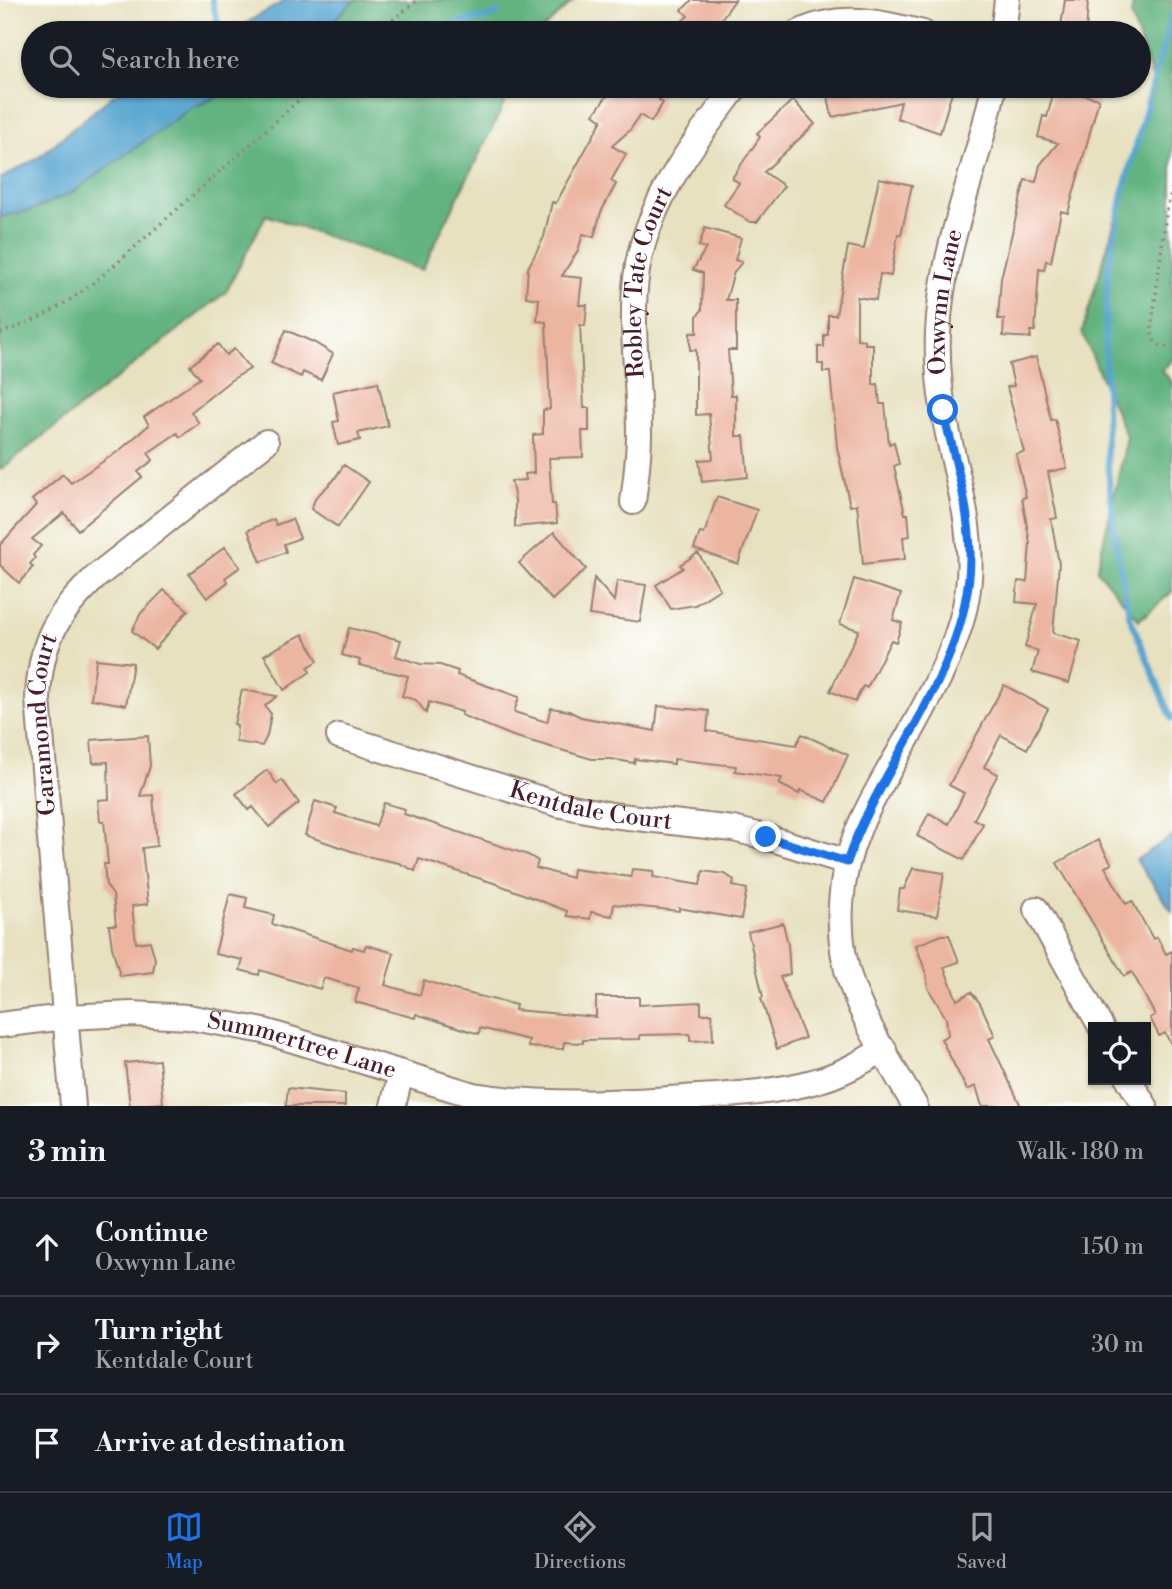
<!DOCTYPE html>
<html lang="en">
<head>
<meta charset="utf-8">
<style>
  :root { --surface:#171b24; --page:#242831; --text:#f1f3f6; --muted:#9ea1a6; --line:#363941; --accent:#1a73e8 }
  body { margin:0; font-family:"Libre Bodoni",serif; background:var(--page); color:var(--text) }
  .controls { position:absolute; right:21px; bottom:21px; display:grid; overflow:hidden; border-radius:0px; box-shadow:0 2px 5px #0004 }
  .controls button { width:63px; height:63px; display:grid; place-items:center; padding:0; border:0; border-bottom:2px solid var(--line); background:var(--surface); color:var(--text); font:35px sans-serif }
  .stop { position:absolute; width:21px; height:21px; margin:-16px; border:5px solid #1a73e8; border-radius:50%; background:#fff }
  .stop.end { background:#1a73e8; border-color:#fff; box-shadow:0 2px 7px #0008 }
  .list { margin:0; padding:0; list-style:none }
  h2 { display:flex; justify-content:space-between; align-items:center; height:91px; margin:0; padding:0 28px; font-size:30px }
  h2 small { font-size:23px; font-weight:400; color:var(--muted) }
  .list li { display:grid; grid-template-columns:46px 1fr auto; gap:21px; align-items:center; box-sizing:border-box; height:98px; padding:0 28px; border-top:2px solid var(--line) }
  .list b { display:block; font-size:26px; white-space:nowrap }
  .list p { margin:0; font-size:23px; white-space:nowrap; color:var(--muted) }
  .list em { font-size:23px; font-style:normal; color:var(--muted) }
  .icon { flex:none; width:38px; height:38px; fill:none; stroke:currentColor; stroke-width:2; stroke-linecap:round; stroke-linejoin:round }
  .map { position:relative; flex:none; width:1172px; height:1106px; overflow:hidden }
  .search { position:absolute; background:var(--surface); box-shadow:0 2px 5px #0004; left:21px; right:21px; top:21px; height:77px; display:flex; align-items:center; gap:18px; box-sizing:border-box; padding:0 24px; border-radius:38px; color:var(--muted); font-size:26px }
  .sheet { height:385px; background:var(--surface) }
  nav { display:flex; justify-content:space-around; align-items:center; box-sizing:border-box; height:98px; border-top:2px solid var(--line); background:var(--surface); font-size:19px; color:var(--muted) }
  nav a { display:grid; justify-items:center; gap:4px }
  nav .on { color:var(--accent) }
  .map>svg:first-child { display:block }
  .forest { fill:#62b380; stroke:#566956; stroke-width:2 }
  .water { fill:#55a4cf; stroke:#50627d; stroke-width:2 }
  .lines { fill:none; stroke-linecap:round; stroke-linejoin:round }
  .stream { stroke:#55a4cf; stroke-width:6 }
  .building { fill:#ecb5a0 }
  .street-casing { stroke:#988075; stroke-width:28 }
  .path { stroke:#988075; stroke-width:3.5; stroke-dasharray:2 5; stroke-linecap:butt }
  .street { stroke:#fff; stroke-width:24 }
  .route { stroke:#1a73e8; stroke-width:9 }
  .labels { text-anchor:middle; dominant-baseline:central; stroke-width:6; stroke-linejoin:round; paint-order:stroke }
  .street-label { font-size:24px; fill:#4a1f2b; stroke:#fff }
</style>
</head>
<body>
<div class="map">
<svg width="1172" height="1106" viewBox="0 0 1172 1106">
  <rect width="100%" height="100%" fill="#fff"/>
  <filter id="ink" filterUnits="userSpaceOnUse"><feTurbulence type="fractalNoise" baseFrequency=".0143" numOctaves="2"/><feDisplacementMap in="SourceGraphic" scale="14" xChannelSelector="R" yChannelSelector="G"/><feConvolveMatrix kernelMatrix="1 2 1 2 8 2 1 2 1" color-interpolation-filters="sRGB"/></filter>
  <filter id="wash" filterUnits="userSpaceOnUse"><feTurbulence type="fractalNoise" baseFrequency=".00686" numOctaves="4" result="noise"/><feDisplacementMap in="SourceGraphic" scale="28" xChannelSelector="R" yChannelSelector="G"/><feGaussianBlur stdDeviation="1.57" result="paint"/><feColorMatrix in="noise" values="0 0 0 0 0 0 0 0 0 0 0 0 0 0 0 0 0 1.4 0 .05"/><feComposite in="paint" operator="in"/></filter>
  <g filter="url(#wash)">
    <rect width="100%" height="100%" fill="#e7e1bf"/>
    <path class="forest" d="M326 0H574L539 33H296Z
      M1134 0H1172V133L1170 135 1172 138V361L1161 370 1172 382V592L1139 620 1097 570 1127 438 1082 332 1155 86 1131 15Z
      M202 86H513L422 270 266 215 226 292 0 470V198Z"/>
    <path class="water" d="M286 0H355L320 33H229Z
      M132 86H244L191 108 73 192 32 210 0 217V179L39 157 112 96Z
      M1172 836V911L1136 860Z"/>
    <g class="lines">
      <path class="stream" d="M212 0 220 33
        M1172 15 1124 188 1108 268 1105 339 1107 455 1113 523 1129 615 1172 719
        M355 33 364 29 370 33
        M410 33 417 29 485 18 498 13"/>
    </g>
    <g id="blocks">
      <path class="building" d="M692 0H735L711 33H668L688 16 682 10Z
        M1065 0H1088L1086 33H1060Z
        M614 86H668L659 100 663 103 651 122 640 115 630 130 612 146 626 154 611 181 616 184 601 212 594 237 583 234 578 250 562 276 582 278 579 305H587L585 326 580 325 584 408H589V431H582L583 457 549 458 552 504H555L557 523 515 527V499L511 481 526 480 525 474 534 473 533 435 543 434V410L550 409 546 322 537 321 539 299 526 297 528 268 544 237 552 202 556 203 602 120 594 114Z
        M826 86H942L943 90 952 92 940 133 897 118 901 102 832 117Z
        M1055 88 1099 99 1068 213 1061 211 1051 262 1046 261 1044 270 1039 269 1035 331H1030L1031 338 1003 336 1004 319H998L1001 278 1025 180 1036 182 1040 165 1058 143 1038 137 1043 116 1047 117Z
        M793 100 815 124 764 172 784 186 757 222H750L724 205 739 183 732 178 760 137 757 133Z
        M879 178 912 185 901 235 898 234 891 276 880 274 876 300 857 297V339L865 340V344H873V385L878 384 880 404H885L889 444 894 442 899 464 894 466 905 514H908L910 536 903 537 905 559 863 564 857 504 850 506 837 447 830 372H823V364H818V347H824V335H828V315H836L848 246 864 249Z
        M705 228 741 238 735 260 742 262 734 272 726 300H736V350H728L731 395H736V436H744L748 477 702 482 699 460 713 459 709 414 696 415V350H690V333H697V316L702 310 703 273 693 270 706 248 699 246Z
        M286 330 315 343 333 354 321 380 303 372 301 377 271 363Z
        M218 344 226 355 234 349 250 369 231 380 191 412 199 423 180 437 177 433 148 453 153 460 138 472 142 477 78 530 64 513 32 539 41 546 33 555 35 558 30 564 33 567 19 583 0 565V545L36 505 32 500 63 474 71 483 120 450 149 425 144 417 200 378 190 366Z
        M1036 357 1051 420 1055 419 1067 468 1048 472 1057 518 1051 519 1059 564 1053 633 1081 641 1069 683 1032 672 1038 651 1025 647 1037 604 1016 602 1018 581 1027 582 1030 543 1022 498 1026 497 1016 454 1024 452 1007 387 1014 386 1009 364Z
        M378 382 388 426 358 433 360 440 338 445 333 422 339 421 333 392Z
        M344 465 369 482 338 527 311 509 316 497 333 481Z
        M717 497 757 510 738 564 694 549 700 533 704 534Z
        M274 519 276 525 292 519 300 538 284 544 286 552 261 562 248 530Z
        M554 532 586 569 552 600 519 563Z
        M225 547 240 567 225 578 228 582 207 598 189 574Z
        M698 553 720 589 695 605 671 609 656 585 683 568 680 565Z
        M594 578 614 601 617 581 646 585 640 622 589 615Z
        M854 579 901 594 893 620 902 623 896 642 891 640 867 688 863 686 855 702 830 691 859 630 840 624Z
        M164 590 188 610 155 649 132 631 141 613Z
        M349 628 401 640 396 656 420 664 440 665 458 671 457 675 519 697 514 712 547 722 551 708 569 711 581 717 655 731 658 706 709 711 707 731 796 745 802 734 848 755 827 802 800 790 799 794 779 784 782 778 735 771 736 766 674 759V764L635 759 634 763 611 759H592L513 736 461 715 462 712 429 702 426 713 416 700 402 696 408 676 359 665 360 660 342 655Z
        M303 634 318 661 308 667 310 672 284 690 264 655Z
        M96 659 133 663 126 705 91 699Z
        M1004 685 1048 709 1027 749 1001 735 984 767 998 774 974 819 983 824 964 860 917 836 929 813 949 824 964 793 949 785Z
        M242 690 277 696 265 706 271 714 267 736 262 746 236 742 237 725 234 724Z
        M148 736 150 766 140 796 153 795 157 846 142 848 148 904 132 906 136 943 150 941 155 959 153 972 120 976 112 947 109 925H116L113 895 106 885 104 864H108L104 821H100L98 800 109 799 108 762 93 763 91 740Z
        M267 770 277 784 282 780 299 803 269 827 253 807 249 810 236 794Z
        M315 801 337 808 335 813 376 826 384 803 405 809 404 814 528 855 538 861 536 868 572 878 573 869 631 877 632 869 654 871 653 877 700 885 703 871 725 874 734 880 733 886 747 889 741 919 679 908V911L614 904 612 916 591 912 590 919 567 916V911L497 884 419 859 415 871 399 863 366 856 305 835Z
        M1098 840 1112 864 1105 867 1126 904 1132 901 1153 939 1157 937 1166 954 1172 951V1046L1165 1033 1159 1036 1150 1018 1155 1015 1132 972 1124 976 1057 863Z
        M913 868 944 873 937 916 897 910 900 889H904Z
        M230 894 247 898 245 908 274 915 272 924 352 950 353 947 364 950 366 945 394 953 385 985 420 995 424 980 454 990 516 1005 515 1010 596 1017V997H639V1005L701 1002V1014H712L713 1040 690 1041V1034L640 1035V1039L583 1040V1043L564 1042 563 1049 528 1047 529 1040 480 1028 479 1034 416 1014 415 1018 355 1002 359 988 324 978 320 989 260 970 259 975 240 970 243 960 215 954Z
        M783 923 788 945 790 974 780 977 805 1038 777 1049 761 998 763 997 748 932Z
        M942 935H949L959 962 944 967 957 1000 971 992 980 1003 995 1036 989 1039 1021 1106H982L976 1086 967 1090 941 1039 948 1035 946 1018 928 988 926 973 916 945Z
        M159 1060 163 1103 130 1106 125 1063Z
        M288 1088 345 1094V1106H286Z"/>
    </g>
  </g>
  <g filter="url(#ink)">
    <use href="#blocks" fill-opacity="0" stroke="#988075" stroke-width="2"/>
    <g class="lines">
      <g class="street-casing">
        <g id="street">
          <path d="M798 33C840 12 880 22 923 33"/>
          <path d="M1003 33 1007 0"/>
          <path id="s1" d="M633 502C636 479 639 456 639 433 639 381 630 329 636 278 644 206 694 141 737 86"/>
          <path id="s2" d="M339 736 557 804 611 815 733 829 766 837 847 862"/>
          <path d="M1036 909 1101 1027"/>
          <path id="s3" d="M0 1025 65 1017 132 1014 188 1017 264 1031 473 1095C543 1106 614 1103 685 1098 728 1095 774 1093 816 1081 840 1075 862 1062 884 1049"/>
          <path d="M1129 1080 1145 1106"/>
          <path id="s4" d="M73 1106 38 699C40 641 56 614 98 575L266 442"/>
          <path d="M393 1106 401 1073"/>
          <path id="s5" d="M915 1106C893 1067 867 1028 852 986 834 936 838 877 859 828 874 792 897 758 915 724 938 682 962 636 968 589 976 526 953 469 943 408 939 384 937 358 938 333 941 248 978 168 994 86"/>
        </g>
      </g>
      <path class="path" d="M376 33 418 0
        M1172 188 1166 214 1151 332 1154 340 1162 347H1172
        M0 333C70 312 113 266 166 219 216 175 266 131 314 86"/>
      <use href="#street" class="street"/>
    </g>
  </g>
  <g class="lines" filter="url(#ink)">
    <path class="route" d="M766 837 847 862C883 758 972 667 970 552 969 504 954 456 943 410"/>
  </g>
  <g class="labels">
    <g class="street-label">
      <text stroke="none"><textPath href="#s1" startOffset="222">Robley Tate Court</textPath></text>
      <text stroke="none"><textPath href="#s5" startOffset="852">Oxwynn Lane</textPath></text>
      <text stroke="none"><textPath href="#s4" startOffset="383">Garamond Court</textPath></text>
      <text stroke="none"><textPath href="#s2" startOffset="262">Kentdale Court</textPath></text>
      <text stroke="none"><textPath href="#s3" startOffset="306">Summertree Lane</textPath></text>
    </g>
  </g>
</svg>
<div class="controls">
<button><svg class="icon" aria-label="locate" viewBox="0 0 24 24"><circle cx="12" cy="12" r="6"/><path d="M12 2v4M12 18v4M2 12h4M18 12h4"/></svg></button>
</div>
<div class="stop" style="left:943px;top:410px"></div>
<div class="stop end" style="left:766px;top:837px"></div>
<div class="search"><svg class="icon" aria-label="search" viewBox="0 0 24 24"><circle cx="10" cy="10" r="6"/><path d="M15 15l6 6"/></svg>Search here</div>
</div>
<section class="sheet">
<h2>3 min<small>Walk · 180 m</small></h2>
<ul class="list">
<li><svg class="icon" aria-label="ahead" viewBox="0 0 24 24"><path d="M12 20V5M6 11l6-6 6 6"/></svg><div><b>Continue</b><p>Oxwynn Lane</p></div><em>150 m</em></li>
<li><svg class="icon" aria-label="right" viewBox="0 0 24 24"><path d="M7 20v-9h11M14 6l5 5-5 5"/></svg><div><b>Turn right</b><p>Kentdale Court</p></div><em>30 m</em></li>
<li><svg class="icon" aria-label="arrive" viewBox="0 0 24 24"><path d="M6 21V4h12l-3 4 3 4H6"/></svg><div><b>Arrive at destination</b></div></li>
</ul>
</section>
<nav>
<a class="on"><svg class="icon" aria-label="map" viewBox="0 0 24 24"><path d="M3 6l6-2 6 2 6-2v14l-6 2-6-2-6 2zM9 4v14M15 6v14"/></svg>Map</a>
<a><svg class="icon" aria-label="directions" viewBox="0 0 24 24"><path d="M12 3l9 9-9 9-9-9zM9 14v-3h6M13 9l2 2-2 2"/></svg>Directions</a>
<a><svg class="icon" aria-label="saved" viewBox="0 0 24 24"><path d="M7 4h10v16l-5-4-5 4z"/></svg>Saved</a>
</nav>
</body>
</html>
